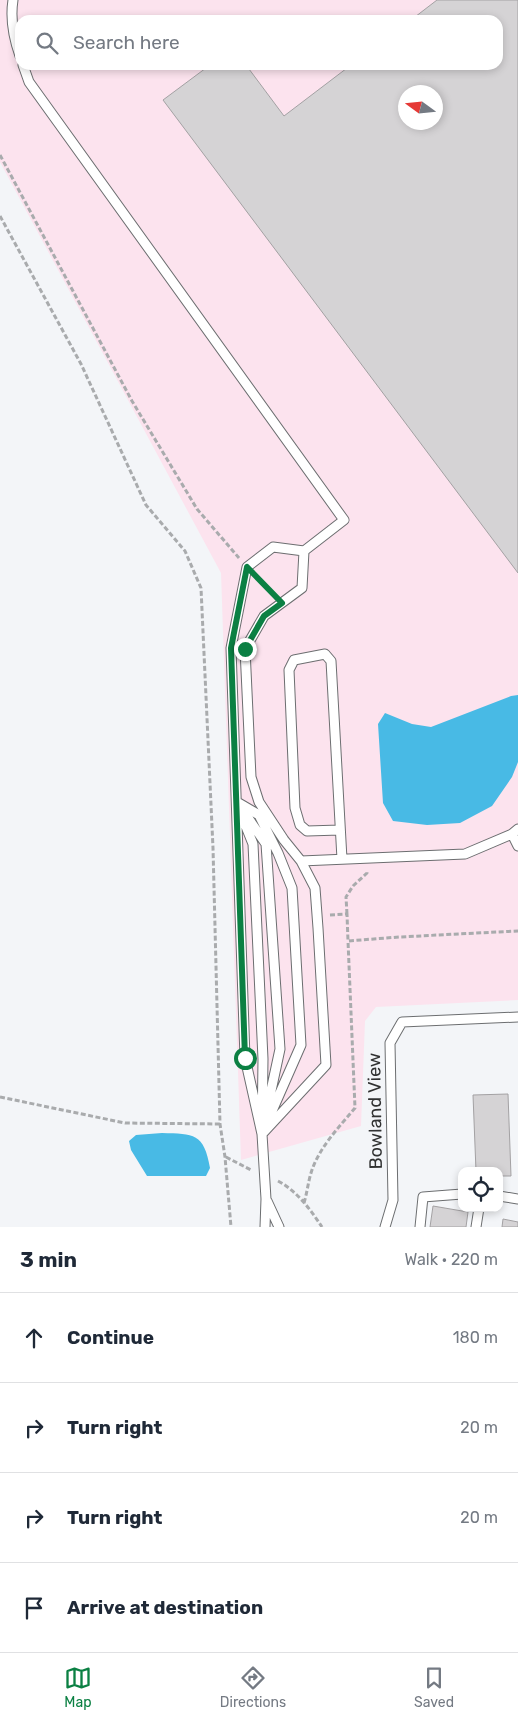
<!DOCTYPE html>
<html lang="en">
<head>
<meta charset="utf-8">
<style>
  :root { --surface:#fff; --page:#f2f2f3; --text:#1f2937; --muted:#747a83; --line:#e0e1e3; --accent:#0b8043 }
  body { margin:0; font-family:Rubik,sans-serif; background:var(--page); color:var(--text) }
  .controls { position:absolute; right:15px; bottom:15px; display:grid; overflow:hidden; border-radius:10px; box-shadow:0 2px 8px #0003 }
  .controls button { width:45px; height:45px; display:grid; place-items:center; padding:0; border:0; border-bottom:1px solid var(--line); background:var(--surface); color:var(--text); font:25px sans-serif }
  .compass { position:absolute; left:398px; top:85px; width:45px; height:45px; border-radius:50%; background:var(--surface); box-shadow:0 2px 8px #0003; rotate:285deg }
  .stop { position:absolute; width:15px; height:15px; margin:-11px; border:4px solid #0b8043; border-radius:50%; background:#fff }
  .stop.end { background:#0b8043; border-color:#fff; box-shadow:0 1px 5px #0008 }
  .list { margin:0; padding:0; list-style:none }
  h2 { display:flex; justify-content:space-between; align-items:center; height:65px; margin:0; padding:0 20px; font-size:21px }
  h2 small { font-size:16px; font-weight:400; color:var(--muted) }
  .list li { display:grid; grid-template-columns:32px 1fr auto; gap:15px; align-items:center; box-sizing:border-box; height:90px; padding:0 20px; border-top:1px solid var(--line) }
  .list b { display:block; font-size:19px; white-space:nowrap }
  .list em { font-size:16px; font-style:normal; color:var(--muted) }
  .icon { flex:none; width:28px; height:28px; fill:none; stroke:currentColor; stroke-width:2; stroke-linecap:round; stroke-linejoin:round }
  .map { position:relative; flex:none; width:518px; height:1227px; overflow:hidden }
  .search { position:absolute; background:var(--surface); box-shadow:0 2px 8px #0003; left:15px; right:15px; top:15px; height:55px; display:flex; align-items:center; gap:12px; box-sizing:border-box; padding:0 18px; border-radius:15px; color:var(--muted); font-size:19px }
  .sheet { height:425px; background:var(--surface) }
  nav { display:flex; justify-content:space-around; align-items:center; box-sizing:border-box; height:70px; border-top:1px solid var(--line); background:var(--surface); font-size:14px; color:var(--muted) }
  nav a { display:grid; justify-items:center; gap:2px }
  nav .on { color:var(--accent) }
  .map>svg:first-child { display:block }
  .industrial { fill:#fce3ee; fill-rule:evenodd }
  .water { fill:#48bae5 }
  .building { fill:#d5d3d5; stroke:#a3a1a3; fill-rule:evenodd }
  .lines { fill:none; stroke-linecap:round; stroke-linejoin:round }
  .service-casing { stroke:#6c6e70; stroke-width:11 }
  .path { stroke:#a9abad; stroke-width:3; stroke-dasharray:5 2.5; stroke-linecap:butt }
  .service { stroke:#fff; stroke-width:9 }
  .route { stroke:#0b8043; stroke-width:6 }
  .labels { text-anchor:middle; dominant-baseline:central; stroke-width:4; stroke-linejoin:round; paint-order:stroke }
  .street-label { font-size:18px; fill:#313232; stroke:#f3f5f8 }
</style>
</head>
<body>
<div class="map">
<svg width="518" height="1227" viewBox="0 0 518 1227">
  <rect width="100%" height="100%" fill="#f3f5f8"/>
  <path class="industrial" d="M0 0H518V1000L376 1007 365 1021 361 1126 241 1160 221 573 0 162ZM20 20H498V65H20ZM406 92H436V122H406Z"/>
  <path class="water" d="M518 695V762L512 777 492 806 460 823 427 825 393 821 383 803 378 724 385 713 412 724 431 727 511 696Z
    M162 1133C194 1134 204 1133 210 1168L206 1176H147L131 1150 129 1141 136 1135Z"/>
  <path class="building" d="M437 0H518V573L163 100 210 65H246L284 116 351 65H498V20H411ZM406 92H436V122H406Z
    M508 1094 511 1176H499V1171H476L473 1095Z
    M433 1206 468 1212 466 1227H430Z
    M503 1219 518 1222V1227H502Z"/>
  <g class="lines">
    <g class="service-casing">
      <path id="service" d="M13 0C10 19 14 39 20 56
        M23 65 29 82 344 520 304 551 273 547 247 567 231 648 245 1058 262 1134
        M237 802 259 815 278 853 292 888 301 1045 265 1127
        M239 809 253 844 263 1059 262 1134 266 1199 265 1227
        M246 815 266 844 280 1049 266 1114
        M340 830 307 831 300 825 295 808 289 670 294 660 325 654 331 661 342 859
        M512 834 518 846
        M301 861 465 854 512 834 518 829
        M262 1134 326 1065 318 928 315 888 301 861 284 840 259 802 251 777 245 649 264 616 302 588 304 551
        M499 1196 518 1199
        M267 1201 279 1227
        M385 1227 393 1200 390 1043 402 1022 518 1017
        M420 1227 423 1197 462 1194
        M476 1227 479 1208"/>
    </g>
    <path class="path" d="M0 155 132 401 197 509 239 558
      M0 216 81 364 146 505 185 551 201 588 213 848 220 1124 225 1157 231 1227
      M258 579 273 594
      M347 914 346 897 353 886 367 873V870
      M330 915 347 914 348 941 399 937 518 931
      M0 1097 125 1123 220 1124
      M226 1157 251 1170
      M278 1181C297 1191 310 1209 322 1227
      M304 1203C307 1193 308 1183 311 1173 318 1149 339 1127 355 1108L348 941"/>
    <use href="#service" class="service"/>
  </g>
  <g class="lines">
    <path class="route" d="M245 649 264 616 282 603 247 567 231 648 245 1058"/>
  </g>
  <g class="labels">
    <g class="street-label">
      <text transform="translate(375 1111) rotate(-91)">Bowland View</text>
    </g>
  </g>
</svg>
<div class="controls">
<button><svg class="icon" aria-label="locate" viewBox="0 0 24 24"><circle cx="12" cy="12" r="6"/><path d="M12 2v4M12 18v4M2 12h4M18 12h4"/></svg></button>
</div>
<svg class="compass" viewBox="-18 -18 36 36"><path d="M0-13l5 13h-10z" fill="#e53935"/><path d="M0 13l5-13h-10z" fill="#747a83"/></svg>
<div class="stop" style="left:245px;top:1058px"></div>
<div class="stop end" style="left:245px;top:649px"></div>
<div class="search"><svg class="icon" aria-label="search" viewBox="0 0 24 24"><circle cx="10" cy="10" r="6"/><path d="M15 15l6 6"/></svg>Search here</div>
</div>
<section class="sheet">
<h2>3 min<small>Walk · 220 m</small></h2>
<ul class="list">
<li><svg class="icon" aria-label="ahead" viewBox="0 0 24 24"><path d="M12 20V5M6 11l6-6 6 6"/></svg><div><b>Continue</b></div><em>180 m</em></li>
<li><svg class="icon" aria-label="right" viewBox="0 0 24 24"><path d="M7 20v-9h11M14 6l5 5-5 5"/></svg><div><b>Turn right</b></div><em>20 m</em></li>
<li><svg class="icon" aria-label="right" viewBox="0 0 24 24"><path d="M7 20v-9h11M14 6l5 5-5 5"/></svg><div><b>Turn right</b></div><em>20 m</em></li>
<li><svg class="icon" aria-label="arrive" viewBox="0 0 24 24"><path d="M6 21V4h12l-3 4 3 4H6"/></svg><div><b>Arrive at destination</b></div></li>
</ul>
</section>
<nav>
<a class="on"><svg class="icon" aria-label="map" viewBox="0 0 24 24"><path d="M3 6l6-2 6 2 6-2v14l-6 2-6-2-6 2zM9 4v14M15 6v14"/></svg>Map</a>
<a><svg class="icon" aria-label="directions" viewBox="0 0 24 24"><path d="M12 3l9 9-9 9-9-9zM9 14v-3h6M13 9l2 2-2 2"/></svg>Directions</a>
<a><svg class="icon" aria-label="saved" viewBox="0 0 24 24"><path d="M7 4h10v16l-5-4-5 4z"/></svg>Saved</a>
</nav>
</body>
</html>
